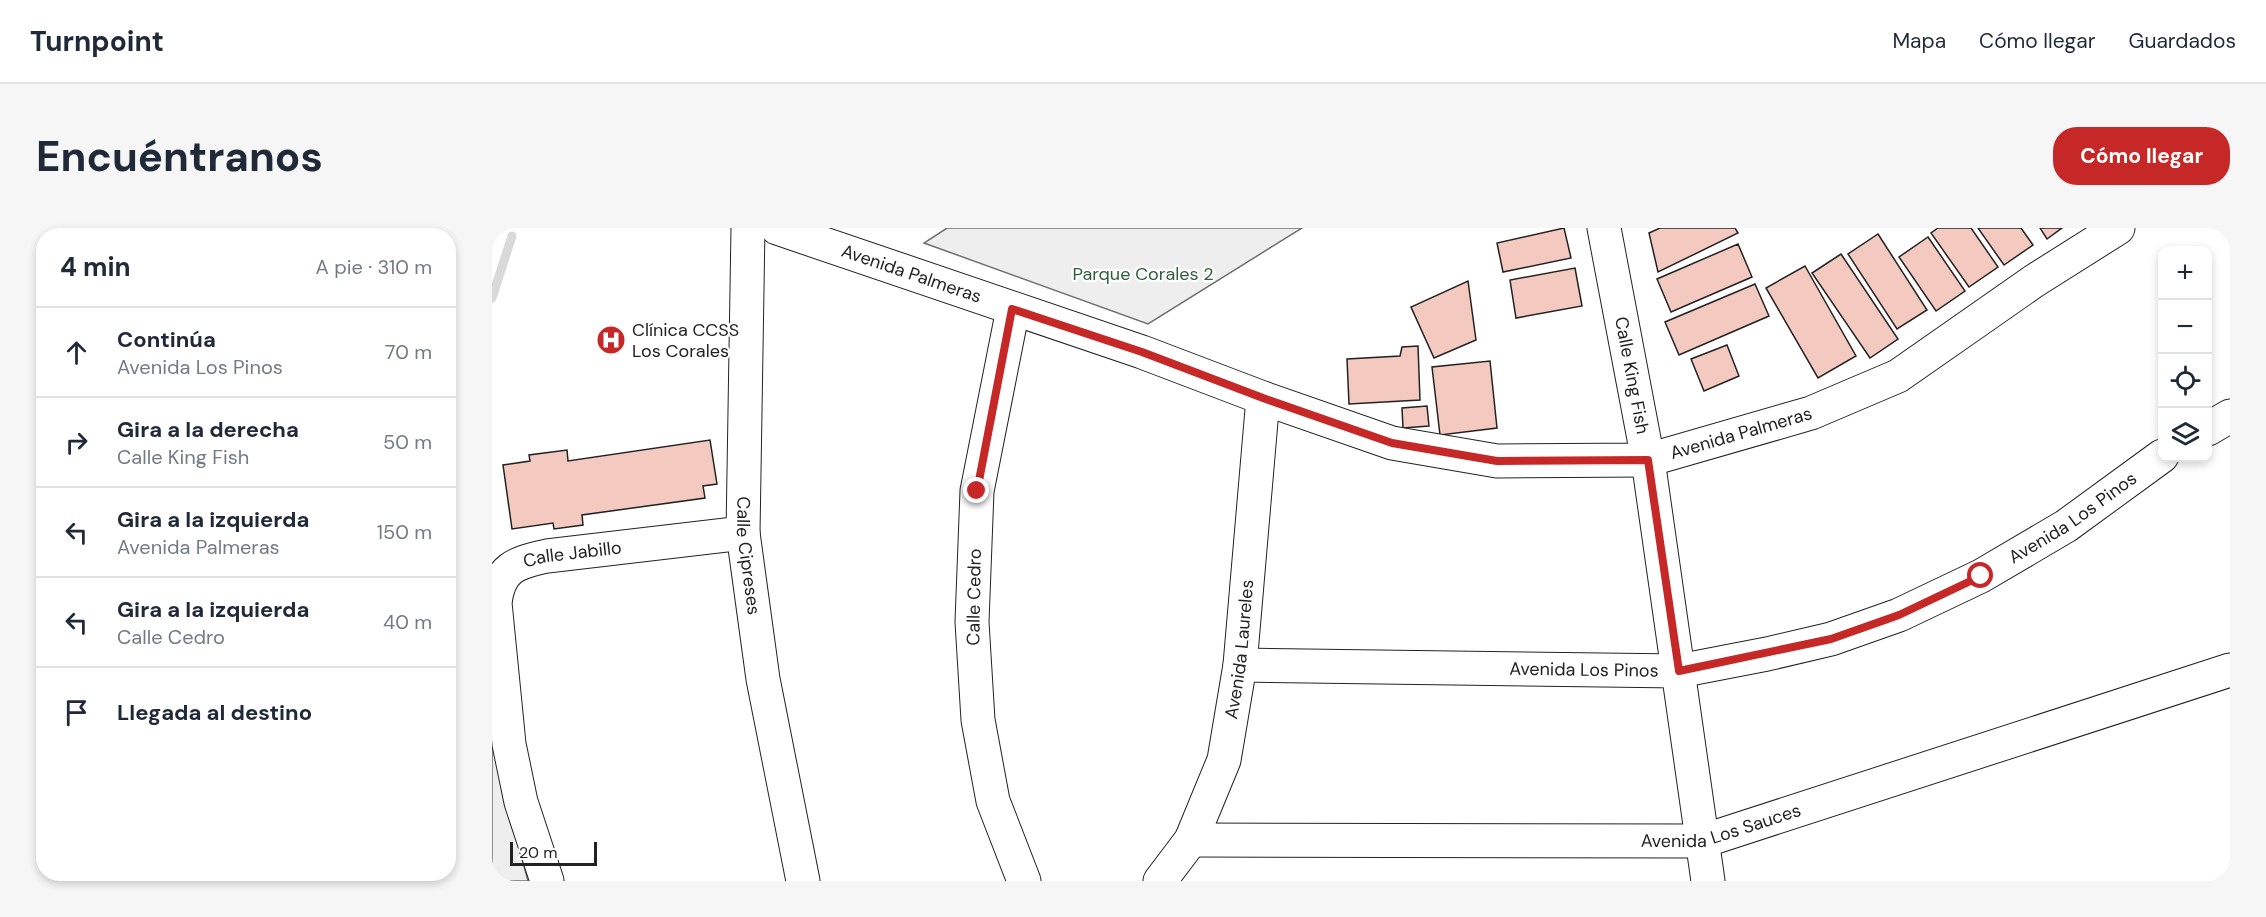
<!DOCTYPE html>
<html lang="es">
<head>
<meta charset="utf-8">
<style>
  :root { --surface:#fff; --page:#f6f6f7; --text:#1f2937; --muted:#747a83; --line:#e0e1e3; --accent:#c62828 }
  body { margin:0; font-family:"DM Sans",sans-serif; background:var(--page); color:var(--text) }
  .controls { position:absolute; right:18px; top:18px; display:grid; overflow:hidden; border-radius:12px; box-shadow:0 3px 9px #0003 }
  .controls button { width:54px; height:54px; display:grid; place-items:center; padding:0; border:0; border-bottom:2px solid var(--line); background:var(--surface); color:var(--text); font:30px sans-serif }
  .scale { position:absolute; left:18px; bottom:15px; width:87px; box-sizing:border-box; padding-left:6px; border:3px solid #222; border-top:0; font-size:16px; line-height:21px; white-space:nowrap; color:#222; -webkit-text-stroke:4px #fff; paint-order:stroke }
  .stop { position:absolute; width:18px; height:18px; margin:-14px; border:4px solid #c62828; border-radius:50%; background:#fff }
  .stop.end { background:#c62828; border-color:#fff; box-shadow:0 2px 6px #0008 }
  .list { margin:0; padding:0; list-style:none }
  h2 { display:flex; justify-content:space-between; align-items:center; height:78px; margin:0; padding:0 24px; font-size:26px }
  h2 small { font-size:20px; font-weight:400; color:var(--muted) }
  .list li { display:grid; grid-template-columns:39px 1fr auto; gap:18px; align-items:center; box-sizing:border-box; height:90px; padding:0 24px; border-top:2px solid var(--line) }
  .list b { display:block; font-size:22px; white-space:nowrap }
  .list p { margin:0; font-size:20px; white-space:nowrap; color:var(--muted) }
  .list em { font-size:20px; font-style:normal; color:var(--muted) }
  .icon { flex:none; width:33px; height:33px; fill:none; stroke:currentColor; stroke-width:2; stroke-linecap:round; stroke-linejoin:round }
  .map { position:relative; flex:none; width:1738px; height:653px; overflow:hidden; border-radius:24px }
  header { display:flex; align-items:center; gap:36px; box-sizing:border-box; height:84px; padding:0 30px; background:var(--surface); border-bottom:2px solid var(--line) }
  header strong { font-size:28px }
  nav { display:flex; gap:33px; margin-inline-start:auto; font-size:21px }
  .intro { display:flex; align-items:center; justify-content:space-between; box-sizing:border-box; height:144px; padding:0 36px }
  h1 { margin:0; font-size:42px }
  .button { padding:15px 27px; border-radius:24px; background:var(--accent); color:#fff; font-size:21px; font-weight:700 }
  main { display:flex; gap:36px; padding:0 36px }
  aside { flex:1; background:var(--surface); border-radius:24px; box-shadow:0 3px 9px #0003 }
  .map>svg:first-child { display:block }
  .green { fill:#eee; stroke:#6f6f6f; stroke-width:1.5 }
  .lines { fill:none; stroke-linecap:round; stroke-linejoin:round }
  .stream { stroke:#d9d9d9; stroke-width:9 }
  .building { fill:#f3c9c0; stroke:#222; stroke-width:1.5 }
  .minor-casing { stroke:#222; stroke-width:35 }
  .minor { stroke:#fff; stroke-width:33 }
  .route { stroke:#c62828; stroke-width:8 }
  .labels { text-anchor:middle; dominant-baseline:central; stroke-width:4.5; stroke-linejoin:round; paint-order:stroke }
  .street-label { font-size:18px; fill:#222; stroke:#fff }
  .park-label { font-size:18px; fill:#2f5e38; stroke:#fff }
  .poi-label { font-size:18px; fill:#222; stroke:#fff; text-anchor:start }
</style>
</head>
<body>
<header>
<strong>Turnpoint</strong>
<nav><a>Mapa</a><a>Cómo llegar</a><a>Guardados</a></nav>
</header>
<div class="intro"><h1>Encuéntranos</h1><a class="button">Cómo llegar</a></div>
<main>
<aside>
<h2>4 min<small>A pie · 310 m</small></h2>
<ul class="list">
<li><svg class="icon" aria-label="ahead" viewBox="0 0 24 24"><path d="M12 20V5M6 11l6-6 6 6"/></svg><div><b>Continúa</b><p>Avenida Los Pinos</p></div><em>70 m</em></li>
<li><svg class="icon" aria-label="right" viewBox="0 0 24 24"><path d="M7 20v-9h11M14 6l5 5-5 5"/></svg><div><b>Gira a la derecha</b><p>Calle King Fish</p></div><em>50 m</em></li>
<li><svg class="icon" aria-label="left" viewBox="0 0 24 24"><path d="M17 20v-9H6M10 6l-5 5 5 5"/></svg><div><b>Gira a la izquierda</b><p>Avenida Palmeras</p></div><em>150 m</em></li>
<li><svg class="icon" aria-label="left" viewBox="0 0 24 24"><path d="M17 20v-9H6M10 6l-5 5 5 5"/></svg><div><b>Gira a la izquierda</b><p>Calle Cedro</p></div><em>40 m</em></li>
<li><svg class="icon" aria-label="arrive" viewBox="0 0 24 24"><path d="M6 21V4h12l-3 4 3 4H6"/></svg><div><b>Llegada al destino</b></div></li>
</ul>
</aside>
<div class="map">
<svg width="1738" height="653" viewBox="0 0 1738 653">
  <rect width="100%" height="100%" fill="#fff"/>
  <path class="green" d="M455 0H810L656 96 432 15Z
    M0 472 9 551 36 653H0Z"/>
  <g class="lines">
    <path class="stream" d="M0 70 20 8"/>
  </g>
  <path class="building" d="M1072 0 1079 30 1011 44 1005 15Z
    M1168 0H1243L1246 5 1166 44 1157 5Z
    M1446 0H1479L1506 39 1477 59 1439 5Z
    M1486 0H1529L1541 17 1512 37Z
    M1548 0H1570L1555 11Z
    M1386 6 1435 82 1405 101 1356 26Z
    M1436 9 1473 63 1444 83 1407 29Z
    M1246 16 1260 49 1179 84 1165 51Z
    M1349 26 1406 111 1378 130 1320 45Z
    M1313 38 1364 128 1326 150 1274 60Z
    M1083 40 1090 78 1024 90 1018 52Z
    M976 53 984 112 942 130 919 79Z
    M1263 56 1277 88 1187 127 1173 94Z
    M1235 117 1247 148 1212 163 1199 131Z
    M926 118 928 172 857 176 855 131 908 128 910 119Z
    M998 133 1005 200 948 207 940 139Z
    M935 178 937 198 911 200 910 180Z
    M218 212 225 256 211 258 213 270 90 287 91 297 62 301 61 295 20 301 11 237 38 233 37 227 75 222 76 233Z"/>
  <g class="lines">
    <g class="minor-casing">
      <g id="minor">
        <path id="s1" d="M256 0 251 305 271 451 311 653"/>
        <path id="s2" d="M285 0 650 124 771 170 900 215 1005 233 1156 232 1319 185 1406 148 1542 53 1626 0"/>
        <path id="s3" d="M1112 0 1156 232 1216 653"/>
        <path d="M521 81 485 263 480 394 486 492 501 573 532 653"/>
        <path d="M1716 201 1738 188"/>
        <path id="s4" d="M748 437 1187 443 1275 426 1339 411 1407 387 1489 348 1574 298 1670 228"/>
        <path id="s5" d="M699 612 1211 613 1738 442"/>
        <path id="s6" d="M55 653 29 574 17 516 3 375C7 340 23 335 55 328L251 305"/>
        <path id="s7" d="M668 653 699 612 732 532 748 437 771 170"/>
      </g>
    </g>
    <use href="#minor" class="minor"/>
  </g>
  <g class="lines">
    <path class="route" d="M485 263 520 81 650 124 771 170 900 215 1005 233 1156 232 1187 443 1339 411 1407 387 1489 348"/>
  </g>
  <defs>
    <g id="hospital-disc" transform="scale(1.5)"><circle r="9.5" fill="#c62828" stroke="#fff"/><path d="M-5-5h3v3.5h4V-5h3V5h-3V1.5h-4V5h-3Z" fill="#fff"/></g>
  </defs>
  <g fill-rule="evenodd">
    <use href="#hospital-disc" x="119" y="112"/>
  </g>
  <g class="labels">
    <g class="street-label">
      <text stroke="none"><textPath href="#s2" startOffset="142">Avenida Palmeras</textPath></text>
      <text stroke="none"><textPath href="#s3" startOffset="150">Calle King Fish</textPath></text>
      <text stroke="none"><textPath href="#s2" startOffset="1006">Avenida Palmeras</textPath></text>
      <text stroke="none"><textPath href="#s4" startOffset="866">Avenida Los Pinos</textPath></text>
      <text stroke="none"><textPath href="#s6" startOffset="387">Calle Jabillo</textPath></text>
      <text stroke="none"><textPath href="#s1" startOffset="328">Calle Cipreses</textPath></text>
      <text transform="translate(482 369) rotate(-89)">Calle Cedro</text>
      <text stroke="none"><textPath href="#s7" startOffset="250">Avenida Laureles</textPath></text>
      <text stroke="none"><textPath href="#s4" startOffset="344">Avenida Los Pinos</textPath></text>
      <text stroke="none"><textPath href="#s5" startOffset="532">Avenida Los Sauces</textPath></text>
    </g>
    <g class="park-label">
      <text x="651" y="46">Parque Corales 2</text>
    </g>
    <g class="poi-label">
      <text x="140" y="102">Clínica CCSS<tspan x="140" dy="21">Los Corales</tspan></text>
    </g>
  </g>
</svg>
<div class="controls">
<button>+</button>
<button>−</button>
<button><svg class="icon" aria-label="locate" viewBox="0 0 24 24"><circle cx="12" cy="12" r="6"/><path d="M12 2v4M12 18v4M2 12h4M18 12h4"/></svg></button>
<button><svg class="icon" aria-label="layers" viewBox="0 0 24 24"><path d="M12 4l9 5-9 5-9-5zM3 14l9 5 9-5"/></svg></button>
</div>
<div class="scale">20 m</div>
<div class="stop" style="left:1489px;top:348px"></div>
<div class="stop end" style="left:485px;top:263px"></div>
</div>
</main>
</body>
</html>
